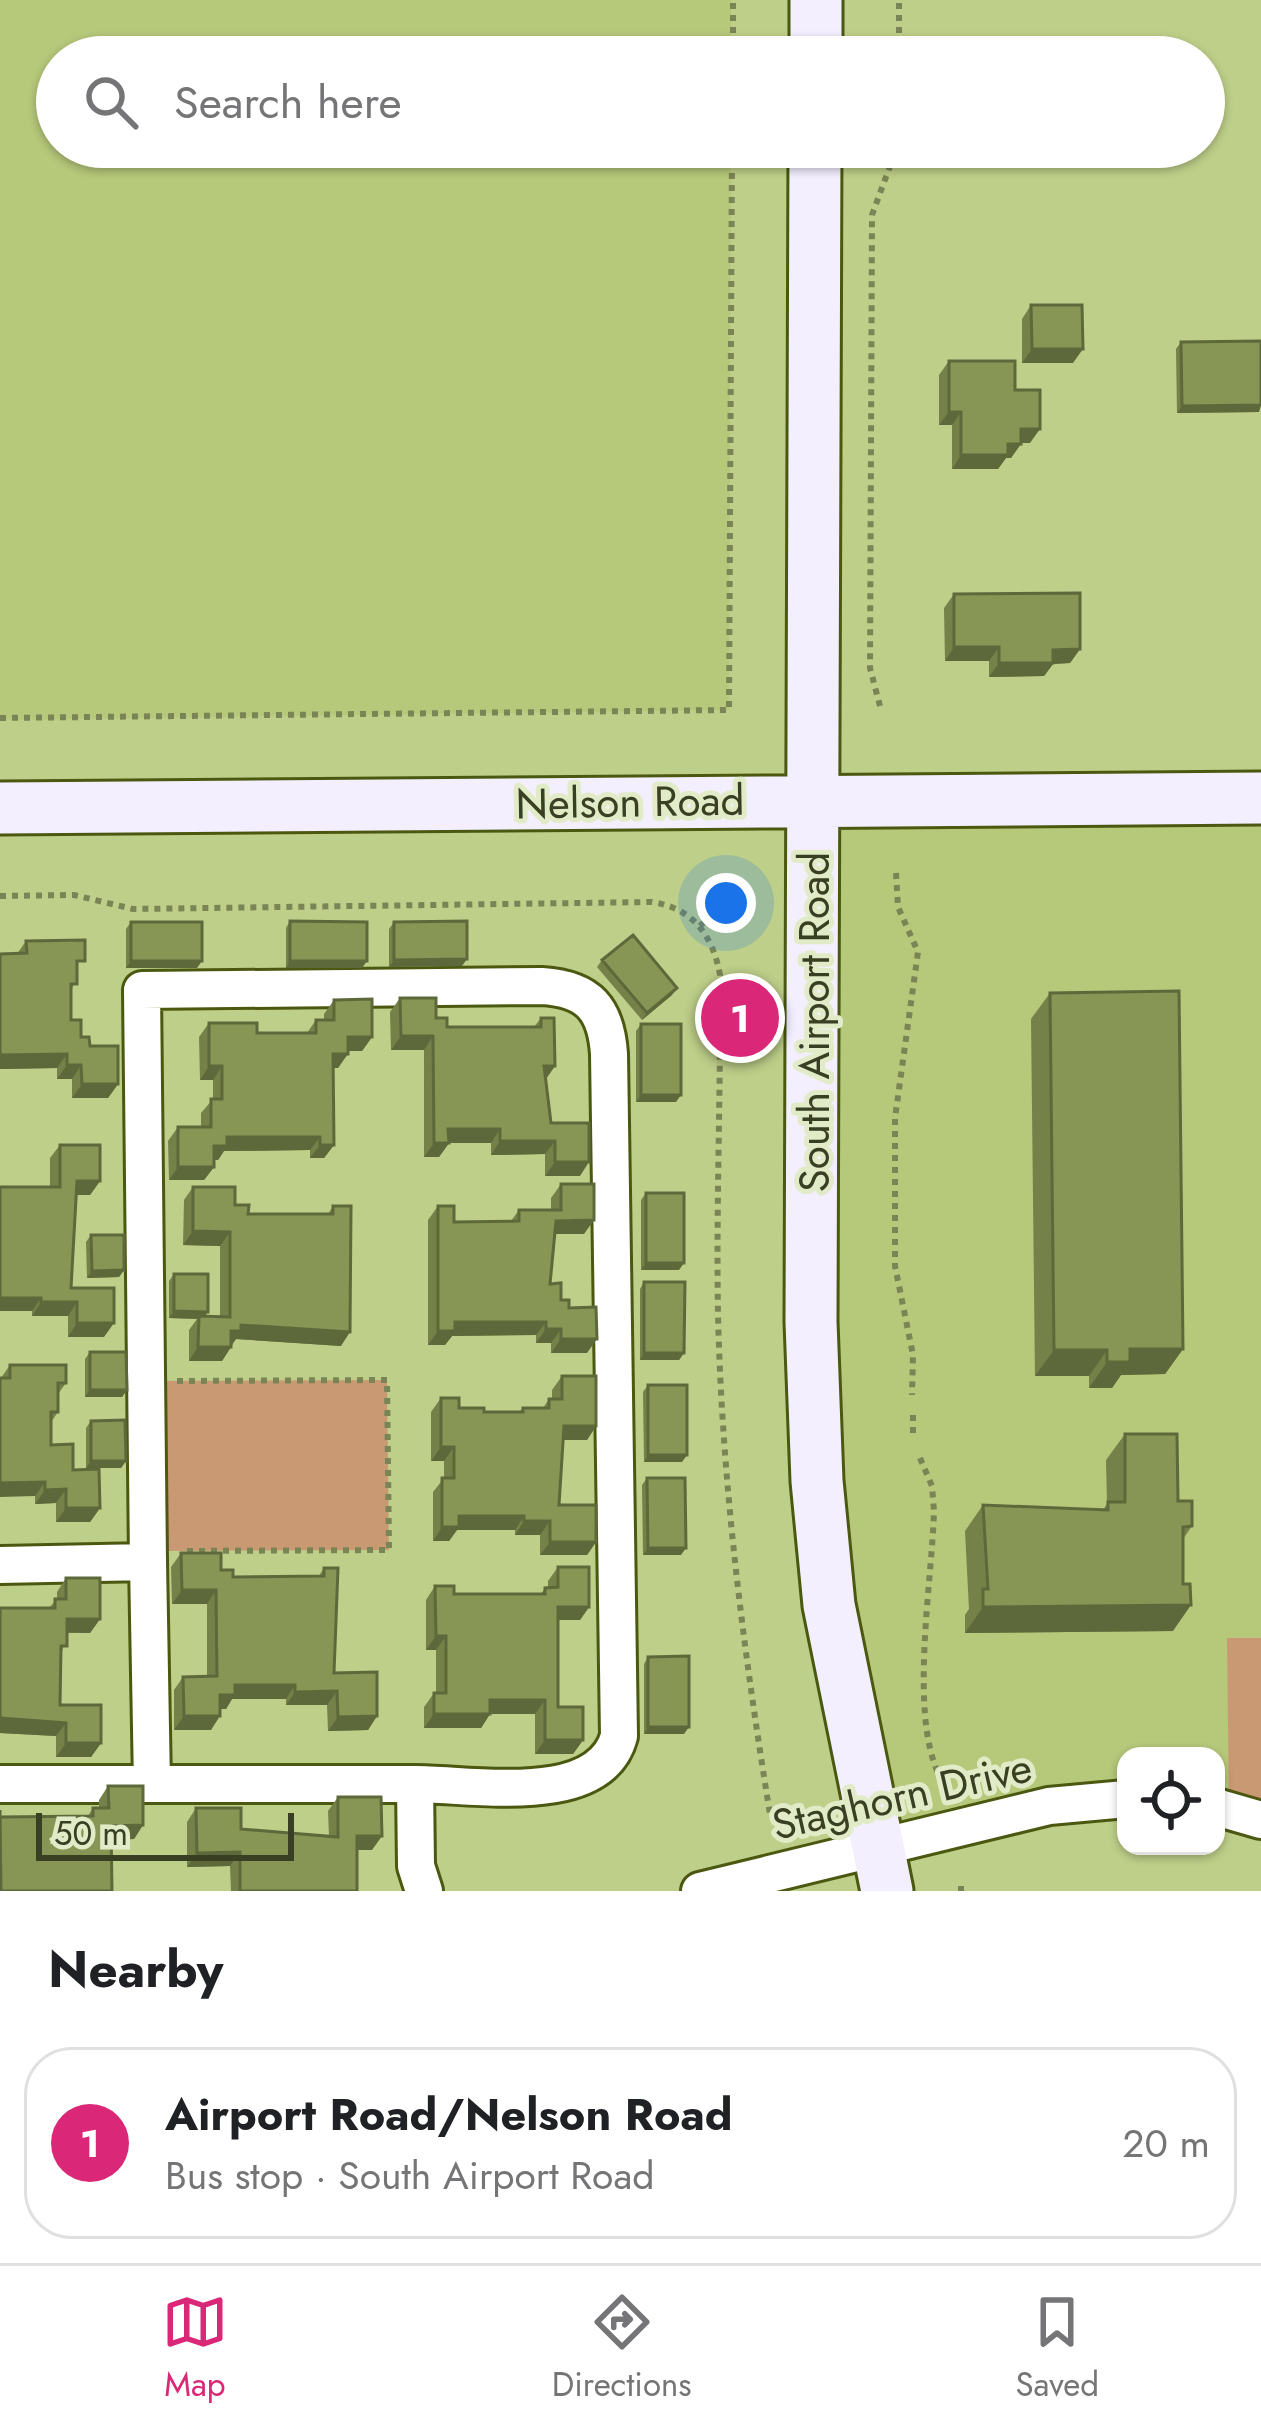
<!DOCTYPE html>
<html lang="en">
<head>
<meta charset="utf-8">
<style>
  :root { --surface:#fff; --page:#f6f6f6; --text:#202124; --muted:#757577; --line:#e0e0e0; --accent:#db2777 }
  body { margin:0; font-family:Jost,sans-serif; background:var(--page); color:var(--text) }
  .controls { position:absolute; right:36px; bottom:36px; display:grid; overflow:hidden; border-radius:24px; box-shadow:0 3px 9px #0004 }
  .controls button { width:108px; height:108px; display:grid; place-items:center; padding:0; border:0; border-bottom:3px solid var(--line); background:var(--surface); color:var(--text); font:60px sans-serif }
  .scale { position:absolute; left:36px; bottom:30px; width:258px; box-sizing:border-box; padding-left:12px; border:6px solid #393f23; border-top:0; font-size:33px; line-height:42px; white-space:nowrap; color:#393f23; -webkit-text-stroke:9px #e2ebc8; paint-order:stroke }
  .you { position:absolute; left:726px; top:903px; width:42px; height:42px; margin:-30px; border:9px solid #fff; border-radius:50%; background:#1a73e8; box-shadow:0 0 0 18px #1a73e833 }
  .badge { display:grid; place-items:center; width:78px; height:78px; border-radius:50%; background:var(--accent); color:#fff; font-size:39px; font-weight:700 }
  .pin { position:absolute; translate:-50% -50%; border:6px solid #fff; box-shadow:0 3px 12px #0006 }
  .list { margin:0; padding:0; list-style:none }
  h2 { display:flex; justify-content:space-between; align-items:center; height:156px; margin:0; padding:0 48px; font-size:51px }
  h2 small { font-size:39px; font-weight:400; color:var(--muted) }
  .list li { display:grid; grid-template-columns:78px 1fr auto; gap:36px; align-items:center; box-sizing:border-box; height:192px; margin:0 24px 24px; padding:0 24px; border:3px solid var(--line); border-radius:48px }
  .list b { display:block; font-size:45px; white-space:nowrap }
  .list p { margin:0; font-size:39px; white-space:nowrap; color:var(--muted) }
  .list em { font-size:39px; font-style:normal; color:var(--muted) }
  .icon { flex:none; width:66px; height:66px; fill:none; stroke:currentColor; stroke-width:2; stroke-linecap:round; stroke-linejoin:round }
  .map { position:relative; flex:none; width:1261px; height:1891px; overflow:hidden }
  .search { position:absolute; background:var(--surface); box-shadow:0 3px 9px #0004; left:36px; right:36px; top:36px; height:132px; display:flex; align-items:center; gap:30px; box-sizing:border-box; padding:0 42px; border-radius:66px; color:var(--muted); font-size:45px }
  .sheet { height:372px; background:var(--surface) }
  nav { display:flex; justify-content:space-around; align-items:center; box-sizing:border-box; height:168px; border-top:3px solid var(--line); background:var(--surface); font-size:33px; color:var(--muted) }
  nav a { display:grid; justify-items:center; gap:6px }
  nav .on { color:var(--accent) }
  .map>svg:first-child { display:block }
  .built { fill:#b6c87a }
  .green { fill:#c99973 }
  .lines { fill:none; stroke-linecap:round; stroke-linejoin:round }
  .minor-casing { stroke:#4b5810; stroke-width:42 }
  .secondary-casing { stroke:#4b5810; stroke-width:57 }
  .path { stroke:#7a8555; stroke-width:6; stroke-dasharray:6 6; stroke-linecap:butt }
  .minor { stroke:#fff; stroke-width:36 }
  .secondary { stroke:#f4efff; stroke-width:51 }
  .wall { fill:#748148 }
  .shaded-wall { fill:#5e693b }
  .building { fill:#879654; stroke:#5e693b; stroke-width:3 }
  .labels { text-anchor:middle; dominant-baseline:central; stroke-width:10; stroke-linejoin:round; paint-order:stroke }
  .street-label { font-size:42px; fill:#393f23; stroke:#e2ebc8 }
</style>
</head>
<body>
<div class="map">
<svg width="1261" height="1891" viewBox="0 0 1261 1891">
  <rect width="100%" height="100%" fill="#becf89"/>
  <path class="built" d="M0 0H731V57H57V147H731L729 710 0 720Z
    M816 799H1261V1638H1228L1229 1809 1216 1807V1756H1126V1799L876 1847 847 1711Z"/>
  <path class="green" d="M387 1380 389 1550 148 1551 146 1381Z
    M1227 1638H1261V1820L1229 1809Z"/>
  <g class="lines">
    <g class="minor-casing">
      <path id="minor" d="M148 1562 152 1784H415
        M0 1565 148 1562 142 990 542 986C589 989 606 1009 609 1054L619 1736C600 1808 474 1784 415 1784L416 1866 424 1891
        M0 1784H152
        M1216 1807 1261 1820
        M700 1891 1049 1806 1126 1799"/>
    </g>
    <g class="secondary-casing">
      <path id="secondary" d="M816 57V0
        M815 147 811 1322 817 1481 829 1605 887 1891
        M0 808 1261 798"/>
    </g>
    <path class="path" d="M733 57V0
      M899 57V0
      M880 706 870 668 872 215 897 147
      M0 718 729 710 732 147
      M896 873 898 907 918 952 895 1118V1266L913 1355 912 1395
      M0 896 74 895 133 909 652 902C693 908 713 936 720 975 721 1088 716 1201 718 1314 722 1482 743 1648 770 1814
      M700 926 741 887
      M177 1381 387 1380 389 1550 182 1551
      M913 1415V1439
      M920 1458 932 1486 934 1511C932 1583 909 1713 939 1775
      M961 1891V1886"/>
    <use href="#minor" class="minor"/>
    <use href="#secondary" class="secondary"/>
  </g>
  <path class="wall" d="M1031 305 1073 363H1022V319Z
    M1181 342 1259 412 1177 413 1176 349Z
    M949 361 1015 390 1030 443H1021L1011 458H1006L998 469H952V425H939V375Z
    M954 594 1080 649 1070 663 1053 664 1044 676 989 677V661H945L944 608Z
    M290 921 362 968H286V928Z
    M131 922 197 968H126V929Z
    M394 922 462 966 389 967V929Z
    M26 941 77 974 71 992V1020L81 1037 118 1084 108 1098H72V1079H57V1068L0 1069V954H17Z
    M602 960 672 995 642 1020 597 967Z
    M1050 993 1183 1349 1165 1374 1121 1375 1112 1388H1089V1376H1035L1031 1019Z
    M400 998 436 1018 447 1027H534L541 1018 555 1066 546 1079 551 1123 580 1176H545V1154L491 1155V1143H449L439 1157H424V1050H391L390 1012Z
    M334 1000 372 1037 362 1051H348L338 1068H333L334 1145 324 1158H310V1150L224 1151 218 1160H214V1167L204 1180H169L168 1141 178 1127H201V1113L213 1099V1080H200L199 1037 209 1023 257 1033H307L316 1020H324V1014Z
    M641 1024 676 1102H636V1031Z
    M60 1145 100 1181 90 1195H76L71 1288 104 1337H68V1316H32V1311H0L50 1187V1158Z
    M561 1184 584 1234H555L550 1284 561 1300 569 1308 587 1353H551V1343H536V1335L452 1336 445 1345H428V1220L438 1206 454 1222 511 1221 519 1210H551V1198Z
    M193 1187 235 1205 248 1214H328L333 1206 341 1346 236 1339 222 1361H189V1330L197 1319 169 1318V1281L174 1274 204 1317H220V1246L183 1245 184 1200Z
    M646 1193 679 1270H641V1200Z
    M91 1235 124 1270 119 1277 87 1278 86 1242Z
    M644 1282 684 1353 679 1360H640V1289Z
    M90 1352 127 1390 122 1397H85V1359Z
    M10 1365 66 1383 58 1394V1412L51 1422V1445L73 1470 100 1508 90 1522H56V1503L35 1504V1496L1 1378Z
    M562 1376 596 1426 587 1440H563L559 1505 596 1542 587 1555H540V1535H515V1530H457L449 1541H433V1492L444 1478V1461H431V1412L441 1398 459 1408 484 1412H519L523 1408H543L549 1399H552V1390Z
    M648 1385 682 1462H644L643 1392Z
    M91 1421 126 1461 121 1468H86V1428Z
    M1125 1434 1178 1501 1192 1526 1183 1539 1173 1631 965 1633V1615L969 1609 965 1531 983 1505 1103 1510 1107 1504 1106 1460Z
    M647 1478 681 1555H643L642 1485Z
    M181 1553 233 1577 319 1576 324 1568 334 1673 377 1716 368 1730 328 1731 327 1705H286V1699H232L226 1709H220L211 1730H174V1690L183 1677 207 1676V1604H172L171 1567Z
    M558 1567 589 1607 580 1620H558V1707L583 1740 573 1754H535V1714H490L481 1728H424V1707L434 1693H436V1650H426V1600L435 1586 454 1594H541L545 1588 548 1587V1581Z
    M66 1578 100 1619 90 1633H67L61 1655 60 1705 101 1743 91 1757H56V1736L0 1733V1608H49L57 1599V1592Z
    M648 1657 684 1734H644V1664Z
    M108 1786 143 1825 134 1839 111 1840 112 1891H0V1810V1817L88 1816 93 1808H99V1800Z
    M338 1797 372 1850H357V1891H231L230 1866 187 1867V1822L196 1808 241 1829 329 1836 328 1811Z"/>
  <path class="shaded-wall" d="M1032 349H1083L1073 363H1022Z
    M1261 405 1259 412 1177 413 1182 406Z
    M949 412H961L952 425H939Z
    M1021 429H1040L1030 443H1011Z
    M1008 444H1021L1011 458H1006L998 469H952L961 455Z
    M954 647H999L989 661H945Z
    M1080 649 1070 663 1053 664 1044 676 989 677 999 663 1053 650Z
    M467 959 462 966 389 967 394 960Z
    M131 961H202L197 968H126Z
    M290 961H367L362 968H286Z
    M677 988 672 995 642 1020 647 1013Z
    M401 1036H433L424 1050H391Z
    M348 1037H372L362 1051H338Z
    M67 1054 57 1068 0 1069V1055Z
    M333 1054H348L338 1068H323Z
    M67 1065H81L72 1079H57Z
    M209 1066H222L213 1080H200Z
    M544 1066H555L545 1080Z
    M82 1084H118L108 1098H72Z
    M641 1095H681L676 1102H636Z
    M448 1129H500L491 1143H449L439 1157H424L434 1143Z
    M227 1137H320L310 1150 224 1151 218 1160H204L214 1146Z
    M500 1141H555L545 1154 491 1155Z
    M320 1145H334L324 1158H310Z
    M555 1162H589L580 1176H545Z
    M178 1167H214L204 1180H169Z
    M77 1181H100L90 1195H67Z
    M594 1220 584 1234H546L556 1221Z
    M193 1231 230 1232 220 1246 183 1245Z
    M646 1263H684L679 1270H641Z
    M124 1270 119 1277 87 1278 92 1271Z
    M0 1298H41L32 1311H0Z
    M41 1302H77L68 1316H32Z
    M174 1311 208 1312 203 1319 169 1318Z
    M455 1322H546L536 1335 452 1336 445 1345H428L438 1331Z
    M77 1323H114L104 1337H68Z
    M241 1325 350 1332 341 1346 236 1339 231 1345V1331Z
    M546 1329H561L551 1343H536Z
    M561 1339H597L587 1353H551Z
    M198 1347H231L222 1361H189Z
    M1130 1349H1183L1165 1374 1121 1375 1112 1388H1089L1107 1362Z
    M1054 1350H1107L1089 1376H1035Z
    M644 1353H684L679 1360H640Z
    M90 1390H127L122 1397H85Z
    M564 1426H596L587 1440H554Z
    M441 1447H454L444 1461H431Z
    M648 1455H687L682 1462H644Z
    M91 1461H126L121 1468H86Z
    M45 1482 35 1496 0 1497V1483Z
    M66 1489 56 1503 35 1504 45 1490Z
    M66 1508H100L90 1522H56Z
    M459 1516H524L515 1530H457L449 1541H433L442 1527Z
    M524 1521H550L540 1535H515Z
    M550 1542H596L587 1555H540Z
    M648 1548H686L681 1555H643Z
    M182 1590H216L207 1604H172Z
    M1191 1605 1173 1631 965 1633 983 1607Z
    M558 1607H589L580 1620H548Z
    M67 1619H100L90 1633 58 1632Z
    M436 1636H446L436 1650H426Z
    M235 1685H295L286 1699H232L226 1709H211L220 1695Z
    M337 1691 327 1705H286L295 1692Z
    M490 1700H545L535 1714H490L481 1728H424L434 1714Z
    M184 1716H220L211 1730H174Z
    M377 1716 368 1730 328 1731 338 1717Z
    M0 1718 66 1723 56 1736 0 1733Z
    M648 1727H689L684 1734H644Z
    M545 1740H583L573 1754H535Z
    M66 1743H101L91 1757H56Z
    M143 1825 134 1839 101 1840 111 1826Z
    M357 1836H382L372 1850H347Z
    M240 1852 230 1866 187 1867 197 1853Z"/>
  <path class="building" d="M1031 305H1082L1083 349H1032Z
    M1261 341V405L1182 406 1181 342Z
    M949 361H1015V390H1040V429H1021V444H1008V455H961V412H949Z
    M1080 593V649L1053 650V663H999V647H954V594Z
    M290 921 367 922V961H290Z
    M467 921V959L394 960V922Z
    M131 922H202V961H131Z
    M633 935 677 988 647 1013 602 960Z
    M85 940V961H77V984H71V1020H81V1037H89L90 1046H118V1084H82L81 1065H67V1054L0 1055V954L27 953 26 941Z
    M1179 991 1183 1349H1130V1362H1107V1350H1054L1050 993Z
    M400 998H436V1018H447V1027H541V1018H554L555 1066H544L551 1123H589V1162H555V1141H500V1129H448L449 1143H434L433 1036H401Z
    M372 999V1037H348V1054H333L334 1145H320V1137H227V1146H214V1167H178V1127H211V1099H222V1066H209V1023H257V1033H316V1020H334V1000Z
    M641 1024H681V1095H641Z
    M60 1145H100V1181H77L71 1288H114V1323H77V1302H41V1298H0V1187H60Z
    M561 1184H594V1220L556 1221 550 1284 561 1283V1300H569V1308L596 1307 597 1339H561V1329H546V1322H455V1331H438V1206H454V1222L519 1221V1210H561Z
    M193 1187H235V1205H249L248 1214H333V1206H351L350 1332 241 1325V1331H231V1347H198L199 1316 230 1317V1232L193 1231Z
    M646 1193H684V1263H646Z
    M91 1235H124V1270L92 1271Z
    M174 1274H208V1312L174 1311Z
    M644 1282H685L684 1353H644Z
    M90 1352H126L127 1390H90Z
    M10 1365H66V1383H58V1412H51V1445L73 1444V1470L99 1469 100 1508H66V1489L45 1490V1482L0 1483V1378H10Z
    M562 1376H596V1426H564L559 1505H596V1542H550V1521H524V1516H459V1527H442V1478H454V1447H441V1398H459V1408H484V1412H523V1408H549V1399H562Z
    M648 1385H687V1455H648Z
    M125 1420 126 1461H91V1421Z
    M1125 1434H1177L1178 1501H1192V1526L1183 1527V1584H1190L1191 1605 983 1607V1589H988L983 1505 1108 1510V1502H1125Z
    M647 1478H685L686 1548H648Z
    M181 1553H221V1570H233V1577L324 1576V1568H338L334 1673 377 1672V1716L338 1717 337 1691 295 1692V1685H235V1695H220V1716H184L183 1677 217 1676 216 1590H182Z
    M558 1567H589V1607H558V1707H583V1740H545V1700H490V1714H434V1693H446V1636H436L435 1586H454V1594H545V1588L558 1587Z
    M66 1578H100V1619H67V1646H61L60 1705H101V1743H66V1723L0 1718V1608H55V1599H66Z
    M689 1656V1727H648V1657Z
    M108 1786H143V1825L111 1826 112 1891H1L0 1810V1817L93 1816V1808H109Z
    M338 1797H381L382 1836H357V1891H240V1852L197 1853 196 1808H241V1829L338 1837Z"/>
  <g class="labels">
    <g class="street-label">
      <text transform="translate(630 802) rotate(-1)">Nelson Road</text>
      <text transform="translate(814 1022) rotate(-90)">South Airport Road</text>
      <text transform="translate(902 1796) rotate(-13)">Staghorn Drive</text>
    </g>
  </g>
</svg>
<div class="controls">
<button><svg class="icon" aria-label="locate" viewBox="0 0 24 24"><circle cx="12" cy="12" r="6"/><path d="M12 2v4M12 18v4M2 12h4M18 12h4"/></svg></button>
</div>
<div class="scale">50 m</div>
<div class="you"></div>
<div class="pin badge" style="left:740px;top:1018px">1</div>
<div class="search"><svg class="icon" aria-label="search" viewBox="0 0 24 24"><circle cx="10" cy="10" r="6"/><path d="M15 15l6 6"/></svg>Search here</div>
</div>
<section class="sheet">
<h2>Nearby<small></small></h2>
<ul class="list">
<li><span class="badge">1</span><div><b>Airport Road/Nelson Road</b><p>Bus stop · South Airport Road</p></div><em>20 m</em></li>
</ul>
</section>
<nav>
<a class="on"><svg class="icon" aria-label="map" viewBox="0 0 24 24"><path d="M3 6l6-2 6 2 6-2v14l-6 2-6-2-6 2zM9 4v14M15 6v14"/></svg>Map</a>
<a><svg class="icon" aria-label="directions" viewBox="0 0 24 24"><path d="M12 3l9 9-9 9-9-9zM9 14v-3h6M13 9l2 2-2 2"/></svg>Directions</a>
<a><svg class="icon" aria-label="saved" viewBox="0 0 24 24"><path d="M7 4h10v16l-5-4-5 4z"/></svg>Saved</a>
</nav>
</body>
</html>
